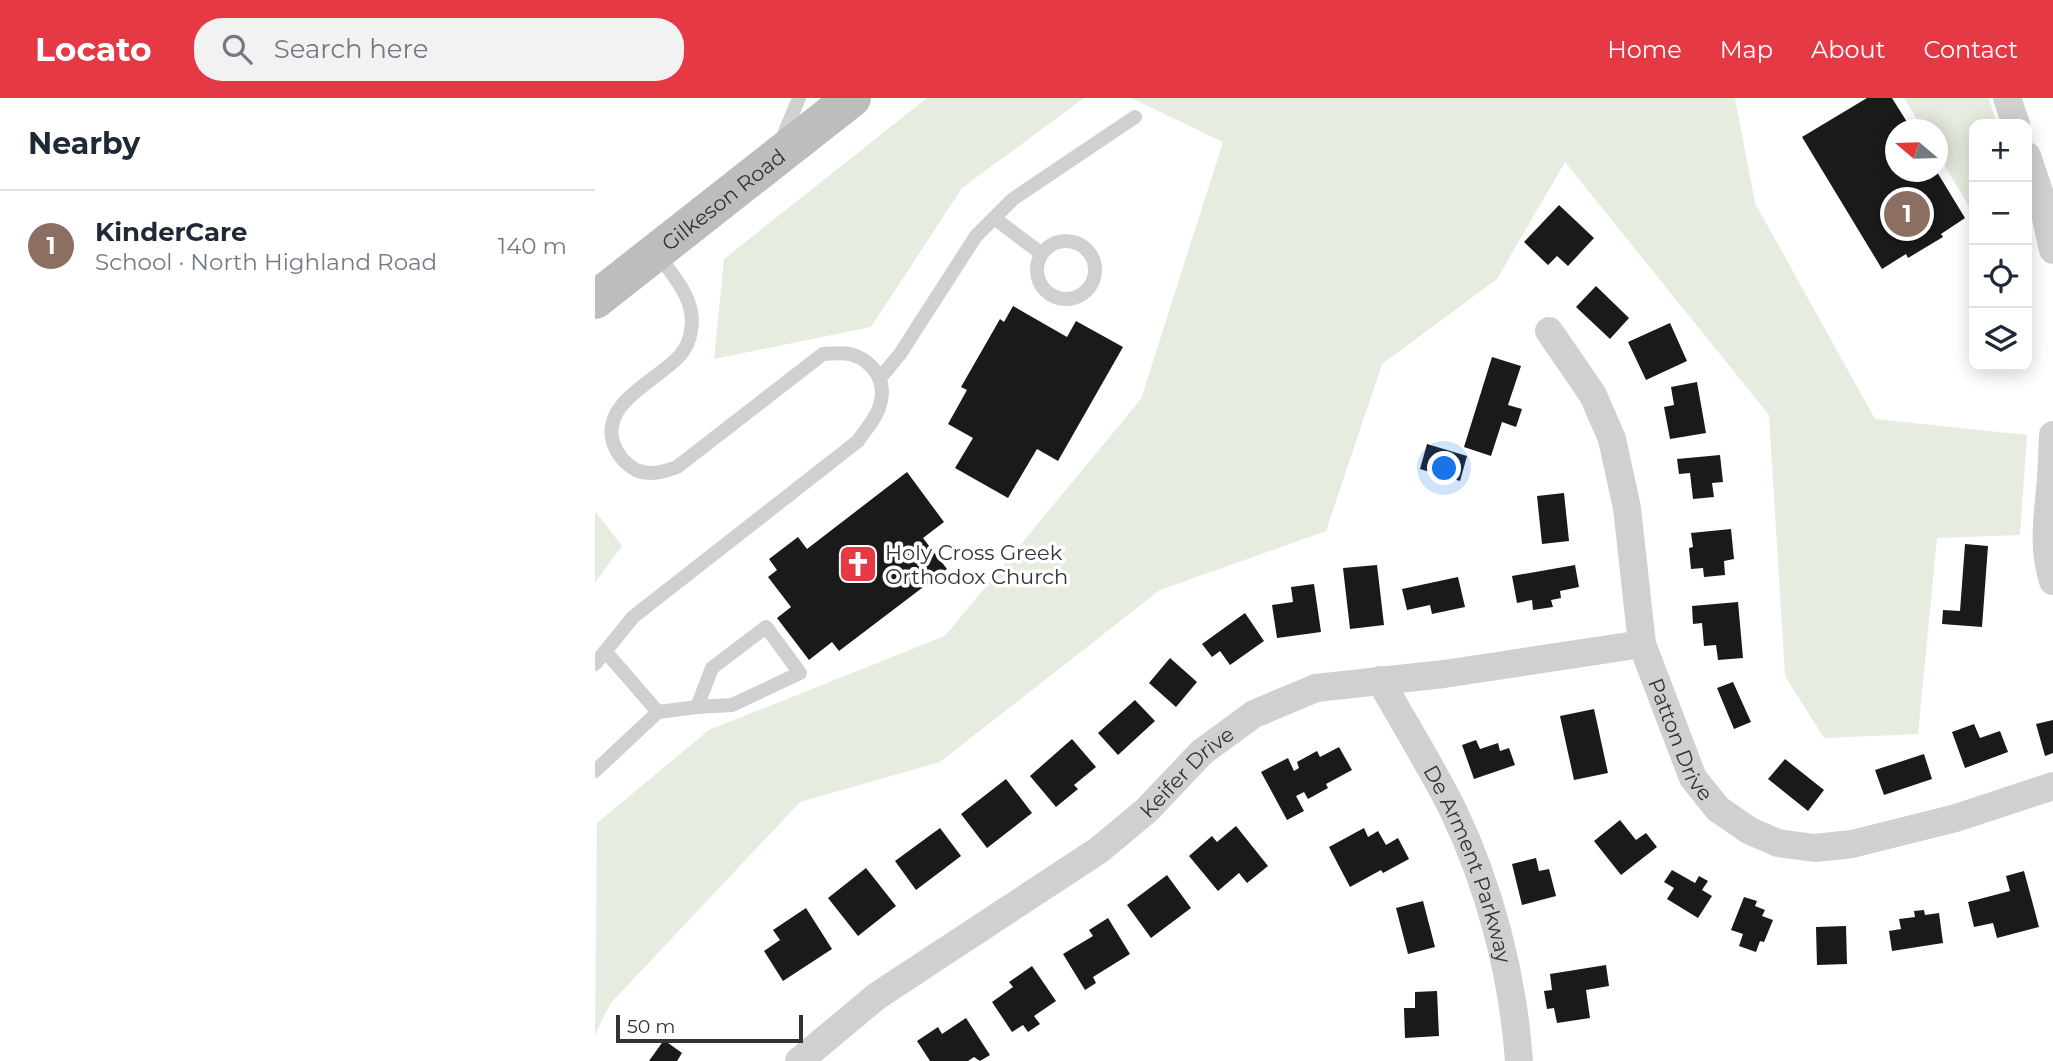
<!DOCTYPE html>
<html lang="en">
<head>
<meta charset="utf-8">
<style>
  :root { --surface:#fff; --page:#f2f2f3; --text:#1f2937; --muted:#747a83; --line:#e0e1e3; --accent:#e63946 }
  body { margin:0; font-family:Montserrat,sans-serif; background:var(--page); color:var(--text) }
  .controls { position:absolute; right:21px; top:21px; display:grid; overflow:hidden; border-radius:14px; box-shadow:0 4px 18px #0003 }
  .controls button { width:63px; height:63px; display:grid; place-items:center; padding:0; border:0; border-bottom:2px solid var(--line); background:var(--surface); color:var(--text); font:35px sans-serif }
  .compass { position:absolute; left:1290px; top:21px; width:63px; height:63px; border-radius:50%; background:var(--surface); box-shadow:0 4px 18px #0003; rotate:289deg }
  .scale { position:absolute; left:21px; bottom:18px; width:187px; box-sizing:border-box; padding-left:7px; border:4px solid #333; border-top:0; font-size:19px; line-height:24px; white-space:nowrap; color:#333; -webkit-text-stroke:5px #fff; paint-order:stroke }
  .you { position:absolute; left:850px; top:371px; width:24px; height:24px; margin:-18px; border:5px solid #fff; border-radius:50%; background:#1a73e8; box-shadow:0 0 0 10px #1a73e833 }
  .badge { display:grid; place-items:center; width:46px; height:46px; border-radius:50%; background:var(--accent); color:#fff; font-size:23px; font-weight:700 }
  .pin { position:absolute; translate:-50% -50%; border:4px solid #fff; box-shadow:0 2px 7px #0006 }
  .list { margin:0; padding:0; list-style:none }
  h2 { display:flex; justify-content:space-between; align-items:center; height:91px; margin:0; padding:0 28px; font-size:30px }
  h2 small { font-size:23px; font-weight:400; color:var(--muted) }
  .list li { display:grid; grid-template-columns:46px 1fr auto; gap:21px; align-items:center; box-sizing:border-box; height:112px; padding:0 28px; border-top:2px solid var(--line) }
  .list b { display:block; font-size:26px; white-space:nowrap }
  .list p { margin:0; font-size:23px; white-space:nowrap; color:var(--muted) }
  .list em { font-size:23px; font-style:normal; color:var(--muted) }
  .icon { flex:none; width:38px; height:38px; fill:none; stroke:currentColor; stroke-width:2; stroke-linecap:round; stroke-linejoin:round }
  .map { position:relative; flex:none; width:1458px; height:963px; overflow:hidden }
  header { display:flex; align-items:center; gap:42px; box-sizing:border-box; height:98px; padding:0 35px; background:var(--accent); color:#fff }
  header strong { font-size:33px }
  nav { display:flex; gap:38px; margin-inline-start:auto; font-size:24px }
  .search { width:490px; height:63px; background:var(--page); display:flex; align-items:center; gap:18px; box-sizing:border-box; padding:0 24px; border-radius:28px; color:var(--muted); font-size:26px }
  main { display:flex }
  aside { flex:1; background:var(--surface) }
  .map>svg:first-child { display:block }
  .green { fill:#e6ecdf }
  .building { fill:#1a1a1a }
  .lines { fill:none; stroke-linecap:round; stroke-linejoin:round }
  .lane { stroke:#d0d0d0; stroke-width:14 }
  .street { stroke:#d0d0d0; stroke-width:28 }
  .secondary { stroke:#bdbdbd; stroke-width:38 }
  .labels { text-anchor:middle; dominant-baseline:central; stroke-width:7; stroke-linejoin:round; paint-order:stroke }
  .street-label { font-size:21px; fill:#333; stroke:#fff }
  .poi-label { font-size:21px; fill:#333; stroke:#fff; text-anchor:start }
</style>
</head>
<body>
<header>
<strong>Locato</strong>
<div class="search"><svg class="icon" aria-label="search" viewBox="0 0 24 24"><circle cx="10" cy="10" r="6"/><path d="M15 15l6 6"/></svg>Search here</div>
<nav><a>Home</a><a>Map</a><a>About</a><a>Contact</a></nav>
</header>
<main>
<aside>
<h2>Nearby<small></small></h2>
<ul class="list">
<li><span class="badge" style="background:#8d6e63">1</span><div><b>KinderCare</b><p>School · North Highland Road</p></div><em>140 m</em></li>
</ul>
</aside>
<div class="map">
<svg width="1458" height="963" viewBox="0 0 1458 963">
  <rect width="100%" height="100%" fill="#fff"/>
  <path class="green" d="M332 0H489L367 90 276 229 119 261 129 161Z
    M536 0H1140L1160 105 1280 321 1432 337 1425 437 1342 440 1323 636 1229 640 1190 578 1174 317 970 64 902 181 787 266 731 433 565 492 345 664 205 704 15 906 0 937 2 725 114 632 350 538 546 301 628 44Z
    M1309 0H1394L1402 26H1379V117L1343 56 1342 32 1328 31Z
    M0 413 27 448 0 485Z"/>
  <path class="building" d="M1272 0H1297L1317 32H1300V74H1342L1370 120 1346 136 1348 139 1313 160 1311 156 1287 171 1207 39Z
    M964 107 999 140 973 168 962 158 953 167 929 144Z
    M1001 188 1034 220 1015 241 981 209Z
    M418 208 472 239 481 223 528 249 463 363 442 351 413 400 360 370 378 340 353 326 372 292 366 289 405 221 409 224Z
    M1075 225 1092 263 1051 282 1033 244Z
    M897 259 926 268 913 307 927 311 921 329 907 324 896 358 869 349Z
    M1102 284 1111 335 1075 341 1069 309 1079 307 1076 289Z
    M832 346 872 358 865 383 825 371Z
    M1125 357 1128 384 1117 385 1119 399 1098 401 1095 375 1084 376 1082 361Z
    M312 374 349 424 328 440 352 471 244 553 237 544 214 562 182 520 196 509 173 479 182 472 174 461 203 439 212 451Z
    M969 395 974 443 947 446 942 398Z
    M1136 431 1139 461 1129 463 1130 477 1109 479 1108 470 1096 471 1094 450 1098 449 1096 435Z
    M1370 446 1393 448 1387 529 1347 526 1348 512 1365 513Z
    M782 467 789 527 755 531 748 470Z
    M980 467 984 489 965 493 966 500 956 502 958 509 938 512 937 502 922 505 917 478Z
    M863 479 870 509 837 516 835 507 812 512 807 491Z
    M719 486 726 534 682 540 677 507 698 504 696 489Z
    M1143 504 1148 560 1123 562 1121 547 1109 548 1107 525 1098 526 1097 508Z
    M650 515 669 543 635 567 625 553 617 559 607 546Z
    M575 560 602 584 581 609 554 585Z
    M1138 584 1156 624 1139 631 1122 590Z
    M540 602 560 623 523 657 503 635Z
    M999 611 1013 675 979 682 965 618Z
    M1458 622V655L1450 658 1441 626Z
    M1379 626 1385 640 1405 633 1413 654 1370 670 1357 634Z
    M477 641 501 669 479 687 483 691 461 709 435 678Z
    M881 642 885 651 903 645 905 653 914 650 920 667 879 681 867 647Z
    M744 649 757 672 731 686 733 690 713 701 709 694 701 698 709 713 692 722 666 674 693 660 699 673 704 670 702 664 722 653 725 659Z
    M1329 656 1337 681 1289 697 1280 672Z
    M1190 661 1229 692 1213 713 1173 681Z
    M411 681 437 715 392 750 366 716Z
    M1025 722 1041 742 1051 735 1062 749 1026 777 999 743Z
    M641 728 673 768 652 785 644 775 623 793 594 758 617 738 622 744Z
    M345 730 366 758 321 792 300 763Z
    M769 730 773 739 783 733 791 747 803 740 814 761 788 775 786 772 755 789 734 749Z
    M941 760 944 773 954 771 961 798 927 807 917 766Z
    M271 770 301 808 263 838 233 800Z
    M1077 772 1100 785 1104 778 1113 783 1107 792 1117 798 1103 820 1072 801 1079 790 1069 784Z
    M1429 773 1444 829 1402 840 1398 825 1379 829 1373 804 1415 793 1411 778Z
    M572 777 596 810 556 840 532 807Z
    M1149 799 1162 803 1160 808 1170 812 1167 818 1178 822 1169 844 1165 843 1161 854 1144 848 1148 836 1136 832Z
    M828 803 840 849 813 856 801 810Z
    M211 810 237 851 188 883 169 853 185 842 178 832Z
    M1329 812 1330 817 1344 815 1348 845 1297 853 1294 833 1306 831 1304 821 1320 819 1319 813Z
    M513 820 535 856 498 879 501 885 490 892 468 856 498 838 494 832Z
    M1251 828 1252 866 1222 867 1221 829Z
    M1011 867 1014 888 991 892 995 920 962 925 959 910 952 911 949 893 957 892 955 876Z
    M437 868 461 903 439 918 445 926 433 934 428 927 417 934 397 904 418 889 414 884Z
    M842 893 844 938 810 940 809 910H820V894Z
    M371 920 395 957 385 963 379 959 373 963H335L322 943 343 929 347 936Z
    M69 942 87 955 82 963H54Z"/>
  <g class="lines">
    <path class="lane" d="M187 41 204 0
      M399 120 447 156
      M442 172a29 29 0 1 1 58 0a29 29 0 1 1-58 0Z
      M286 279 305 256 381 138 418 101 540 19
      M10 553 63 614 102 609 137 607 205 575 171 529 117 570 102 609
      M0 566 38 519 263 343C270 332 280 322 284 310 293 286 280 263 255 256 247 254 236 256 228 256L82 369C68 374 55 378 41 372 29 365 22 357 18 344 6 303 66 281 86 256 92 249 95 240 96 232 102 203 78 177 62 156
      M0 673 63 614"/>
    <g class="street">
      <path d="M1412 0 1421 26"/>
      <path d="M1432 58 1447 102 1458 152"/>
      <path id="s1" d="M954 233 998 297 1017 341 1032 410 1047 546 1098 680 1123 711 1155 733 1183 745 1220 750 1257 746 1361 720 1458 688"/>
      <path d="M1458 337C1457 355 1457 373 1455 391 1452 424 1448 451 1458 483"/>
      <path id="s2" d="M785 582C809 625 836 668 858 712 895 789 918 878 924 963"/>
      <path id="s3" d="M204 963 282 898 504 752 552 712 607 654 659 616 721 590 849 576 1047 546"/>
    </g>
    <path class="secondary" id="s4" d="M0 202 257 0"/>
  </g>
  <defs>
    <g id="church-square" transform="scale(2.0125)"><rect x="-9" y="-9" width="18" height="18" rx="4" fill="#e63946" stroke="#fff"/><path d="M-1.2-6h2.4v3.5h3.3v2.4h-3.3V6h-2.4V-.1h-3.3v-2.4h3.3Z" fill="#fff"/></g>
  </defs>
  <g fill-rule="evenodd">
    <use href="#church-square" x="263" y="466"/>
  </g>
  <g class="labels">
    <g class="street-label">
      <text stroke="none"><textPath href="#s4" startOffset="163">Gilkeson Road</textPath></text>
      <text stroke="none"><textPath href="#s1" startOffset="436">Patton Drive</textPath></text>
      <text stroke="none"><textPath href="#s3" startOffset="485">Keifer Drive</textPath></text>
      <text stroke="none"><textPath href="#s2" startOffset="205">De Arment Parkway</textPath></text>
    </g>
    <g class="poi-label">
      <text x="290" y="454">Holy Cross Greek<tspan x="290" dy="24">Orthodox Church</tspan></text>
    </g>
  </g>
</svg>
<div class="controls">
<button>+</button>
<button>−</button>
<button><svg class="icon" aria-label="locate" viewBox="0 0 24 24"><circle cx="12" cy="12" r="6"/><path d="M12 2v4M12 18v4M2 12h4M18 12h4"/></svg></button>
<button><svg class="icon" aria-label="layers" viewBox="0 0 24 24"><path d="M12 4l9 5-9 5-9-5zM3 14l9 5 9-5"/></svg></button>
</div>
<svg class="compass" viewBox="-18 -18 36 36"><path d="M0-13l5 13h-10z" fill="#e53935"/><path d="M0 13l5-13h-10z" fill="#747a83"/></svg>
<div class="scale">50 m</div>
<div class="you"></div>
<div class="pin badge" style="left:1312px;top:116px;background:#8d6e63">1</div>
</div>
</main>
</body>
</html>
